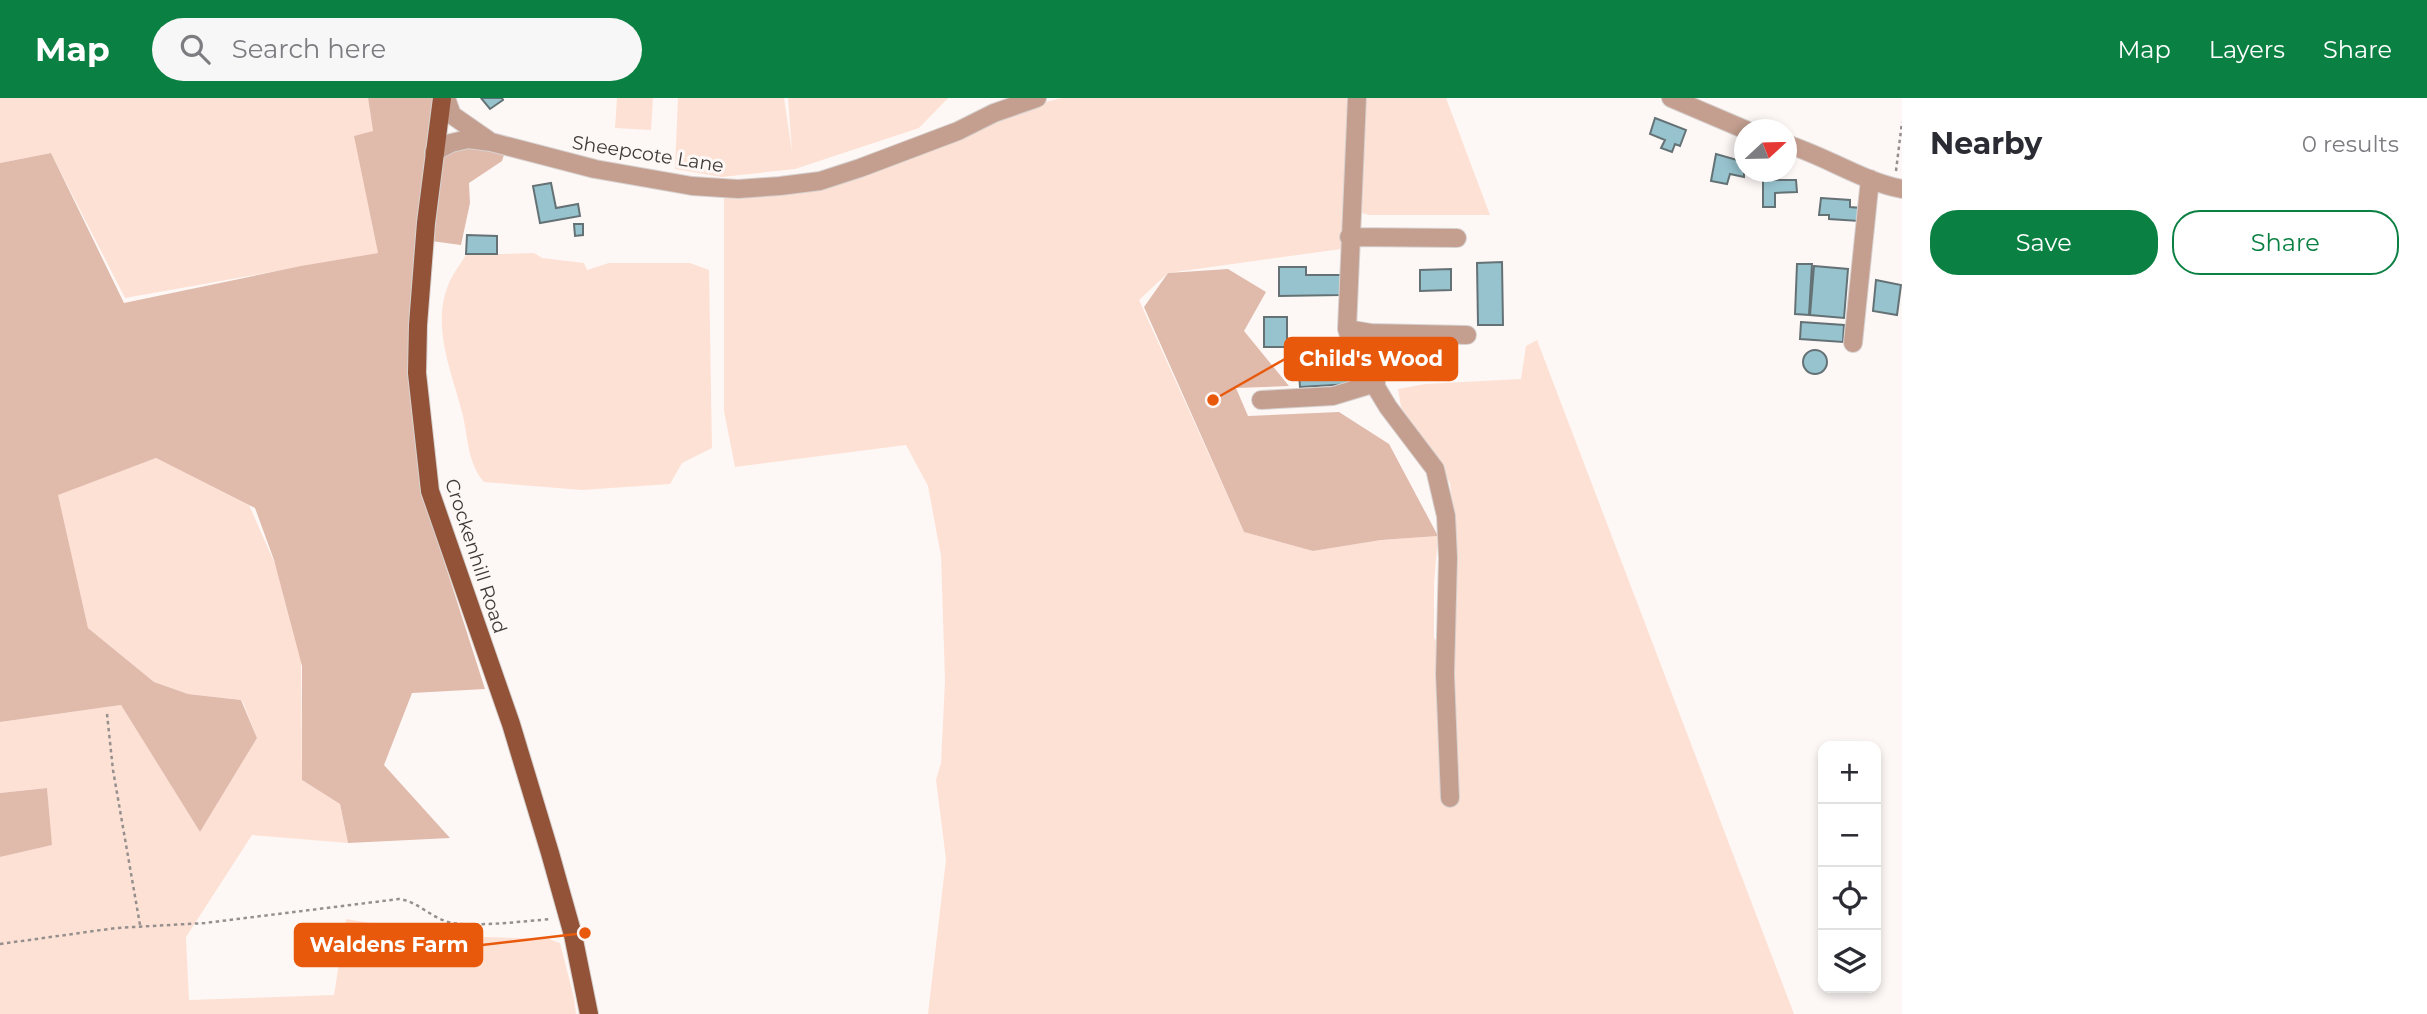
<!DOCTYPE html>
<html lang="en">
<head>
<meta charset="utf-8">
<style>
  :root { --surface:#fff; --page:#f7f7f7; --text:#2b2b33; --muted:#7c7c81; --line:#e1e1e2; --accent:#0b8043 }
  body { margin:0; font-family:Montserrat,sans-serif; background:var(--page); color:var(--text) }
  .controls { position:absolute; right:21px; bottom:21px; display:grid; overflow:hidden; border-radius:14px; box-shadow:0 4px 10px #0003 }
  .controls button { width:63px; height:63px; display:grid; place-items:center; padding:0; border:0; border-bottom:2px solid var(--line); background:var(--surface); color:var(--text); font:35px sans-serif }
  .compass { position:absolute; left:1734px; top:21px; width:63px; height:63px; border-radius:50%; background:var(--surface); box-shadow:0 4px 10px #0003; rotate:68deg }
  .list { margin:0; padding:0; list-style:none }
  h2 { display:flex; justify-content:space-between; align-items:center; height:91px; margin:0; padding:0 28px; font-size:30px }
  h2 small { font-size:23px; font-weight:400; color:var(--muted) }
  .actions { display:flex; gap:14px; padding:21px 28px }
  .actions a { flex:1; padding:16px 0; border:2px solid var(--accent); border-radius:28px; text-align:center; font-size:24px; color:var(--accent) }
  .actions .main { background:var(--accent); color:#fff }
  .icon { flex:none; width:38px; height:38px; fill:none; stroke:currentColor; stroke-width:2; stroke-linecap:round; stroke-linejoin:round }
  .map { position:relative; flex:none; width:1902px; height:916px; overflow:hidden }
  header { display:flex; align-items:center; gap:42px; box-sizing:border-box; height:98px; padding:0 35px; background:var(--accent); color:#fff }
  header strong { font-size:33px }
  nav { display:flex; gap:38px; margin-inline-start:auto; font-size:24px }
  .search { width:490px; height:63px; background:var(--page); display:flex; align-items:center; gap:18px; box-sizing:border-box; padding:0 24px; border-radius:38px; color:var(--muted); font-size:26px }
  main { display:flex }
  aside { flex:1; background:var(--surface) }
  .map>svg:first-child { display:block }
  .green { fill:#fee1d5 }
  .forest { fill:#e0baab }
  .building { fill:#97c3ce; stroke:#657275; stroke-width:2 }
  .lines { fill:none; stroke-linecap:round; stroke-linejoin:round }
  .minor-casing { stroke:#d7d2d0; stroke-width:20 }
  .major-casing { stroke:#d7d2d0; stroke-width:20 }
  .path { stroke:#95908e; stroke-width:2.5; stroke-dasharray:3.5 3.5; stroke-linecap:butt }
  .minor { stroke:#c49f90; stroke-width:18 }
  .major { stroke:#925338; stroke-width:18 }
  .labels { text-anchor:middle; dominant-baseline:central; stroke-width:6; stroke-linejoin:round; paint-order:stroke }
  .street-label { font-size:19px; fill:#3f3a38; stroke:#fdf8f6 }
  .leader { fill:none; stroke:#e8590c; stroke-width:2.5 }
  .callout-dot { fill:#e8590c; stroke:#fdf8f6; stroke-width:2.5 }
  .callout { fill:#e8590c; stroke:#e8590c; stroke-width:2.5 }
  .callout-label { font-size:21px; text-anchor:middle; font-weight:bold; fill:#fff }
</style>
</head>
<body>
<header>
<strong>Map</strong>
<div class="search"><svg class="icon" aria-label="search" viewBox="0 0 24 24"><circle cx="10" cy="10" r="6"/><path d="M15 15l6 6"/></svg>Search here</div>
<nav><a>Map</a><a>Layers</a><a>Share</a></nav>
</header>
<main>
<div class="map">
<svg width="1902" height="916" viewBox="0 0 1902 916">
  <rect width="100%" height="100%" fill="#fdf8f6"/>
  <path class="green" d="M0 0H368L373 33 355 39 378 155 125 200 51 55 0 65Z
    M617 0H653L651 32 615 30Z
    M678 0H784L792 54 788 0H948L919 30 795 71 722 79 675 71Z
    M1062 0H1351L1341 151 1168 175 1139 202 1244 434 1313 453 1381 442 1438 438 1434 486V541L1452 544 1456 441 1450 385 1401 309 1398 291 1425 286 1521 281 1526 248 1537 242 1794 916H928L946 761 936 682 941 665 945 583 941 458 928 388 906 347 735 369 724 313V100L834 86 1025 9Z
    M1363 0H1446L1490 117H1369L1355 113Z
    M534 155 542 160 584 165 587 172 609 165H690L709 172 712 350 682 365 670 386 582 392 484 384C468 366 468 341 463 318 453 276 430 229 449 185 453 176 460 166 466 157Z
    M156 360 249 407 276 468 301 563 302 682 340 706 348 745 252 737 186 839 189 902 334 897 346 821 451 838 549 841 560 845 574 900 576 916H0V759L51 747 47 690 0 695V624L121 607 200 734 257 640 242 602 188 596 154 584 88 530 57 396Z"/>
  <path class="forest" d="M368 0H440L410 275 421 391 485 591 412 595 384 667 450 740 348 745 340 706 302 682V568L274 462 255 410 156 360 58 397 88 530 154 584 188 596 241 602 257 640 200 734 121 607 0 624V65L51 55 124 205 301 168 378 155 354 38 373 33Z
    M452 48 505 54 502 63 469 85 470 105 461 147 431 143 438 58Z
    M1228 171 1266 194 1244 233 1289 288 1236 290 1248 318 1339 314 1389 346 1438 438 1381 442 1313 453 1244 434 1144 209 1168 175Z
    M47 690 52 747 0 759V695Z"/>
  <path class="building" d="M481 0H502L503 2 490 11Z
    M1655 20 1686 32 1680 48 1675 46 1672 54 1661 50 1665 42 1650 36Z
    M1716 56 1744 64V79L1730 76 1727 86 1711 83Z
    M1763 74H1774V82H1796L1797 94 1775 95V109H1763Z
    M551 85 556 110 578 106 580 118 540 125 533 88Z
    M1821 100 1850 102V109L1861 110 1859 123 1829 121V117H1819Z
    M574 126H583V137L575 138Z
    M467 137 497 138V156H466Z
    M1502 164 1503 227H1478L1477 165Z
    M1797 166H1812L1809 217 1795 216Z
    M1814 168 1848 171 1844 220 1810 217Z
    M1279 169H1306V177H1341V197L1279 198Z
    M1451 171V192L1420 193V172Z
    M1876 182 1901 187 1897 217 1873 213Z
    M1264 219H1287V249H1264Z
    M1801 224 1844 227 1843 244 1800 241Z
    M1803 264a12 12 0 1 1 24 0a12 12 0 1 1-24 0Z
    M1350 256 1351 286 1300 289 1298 259Z"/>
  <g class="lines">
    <g class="minor-casing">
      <path id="minor" d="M446 0 452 17 488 42
        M1357 0 1347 231 1353 251 1388 309 1435 371 1446 418 1448 460 1445 576 1450 700
        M1671 0 1746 32
        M1786 46C1826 58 1861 83 1902 91
        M434 54 451 45 468 41 491 44 595 71 692 88 738 91 780 88 820 83 860 70 958 33 994 15 1037 0
        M1349 139 1457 140
        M1347 231 1371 235 1467 237
        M1853 245 1870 81
        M1261 302 1333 298 1376 285"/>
    </g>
    <g class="major-casing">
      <path id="major" d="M442 0 426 125 418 227 417 275 430 393 511 626 550 755 573 837 589 916"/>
    </g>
    <path class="path" d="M1896 73 1902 24
      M107 616 113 672 140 827
      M0 846 116 830 205 825 399 801C418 803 433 822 453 825 476 829 527 823 551 821"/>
    <use href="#minor" class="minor"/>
    <use href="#major" class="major"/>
  </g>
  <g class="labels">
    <g class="street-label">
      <text transform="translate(648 56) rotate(9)">Sheepcote Lane</text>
      <text transform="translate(476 458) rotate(72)">Crockenhill Road</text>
    </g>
  </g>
  <path class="leader" d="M1213 302L1285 261M585 835L482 847"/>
  <g class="callout-dot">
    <circle cx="1213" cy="302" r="7"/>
    <circle cx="585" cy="835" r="7"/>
  </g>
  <g class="callout">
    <rect x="1285" y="240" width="172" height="42" rx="7"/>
    <rect x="295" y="826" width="187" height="42" rx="7"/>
  </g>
  <g class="callout-label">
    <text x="1371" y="268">Child's Wood</text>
    <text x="389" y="854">Waldens Farm</text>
  </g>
</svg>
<div class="controls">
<button>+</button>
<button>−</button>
<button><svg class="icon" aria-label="locate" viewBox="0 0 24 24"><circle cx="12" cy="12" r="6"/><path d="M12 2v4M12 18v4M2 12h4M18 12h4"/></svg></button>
<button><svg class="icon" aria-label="layers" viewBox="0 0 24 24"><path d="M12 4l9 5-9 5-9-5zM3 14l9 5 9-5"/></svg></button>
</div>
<svg class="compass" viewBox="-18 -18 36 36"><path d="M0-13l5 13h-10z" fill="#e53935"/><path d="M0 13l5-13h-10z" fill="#7c7c81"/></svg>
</div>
<aside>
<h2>Nearby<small>0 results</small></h2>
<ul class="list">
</ul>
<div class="actions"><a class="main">Save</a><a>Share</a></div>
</aside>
</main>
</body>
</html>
